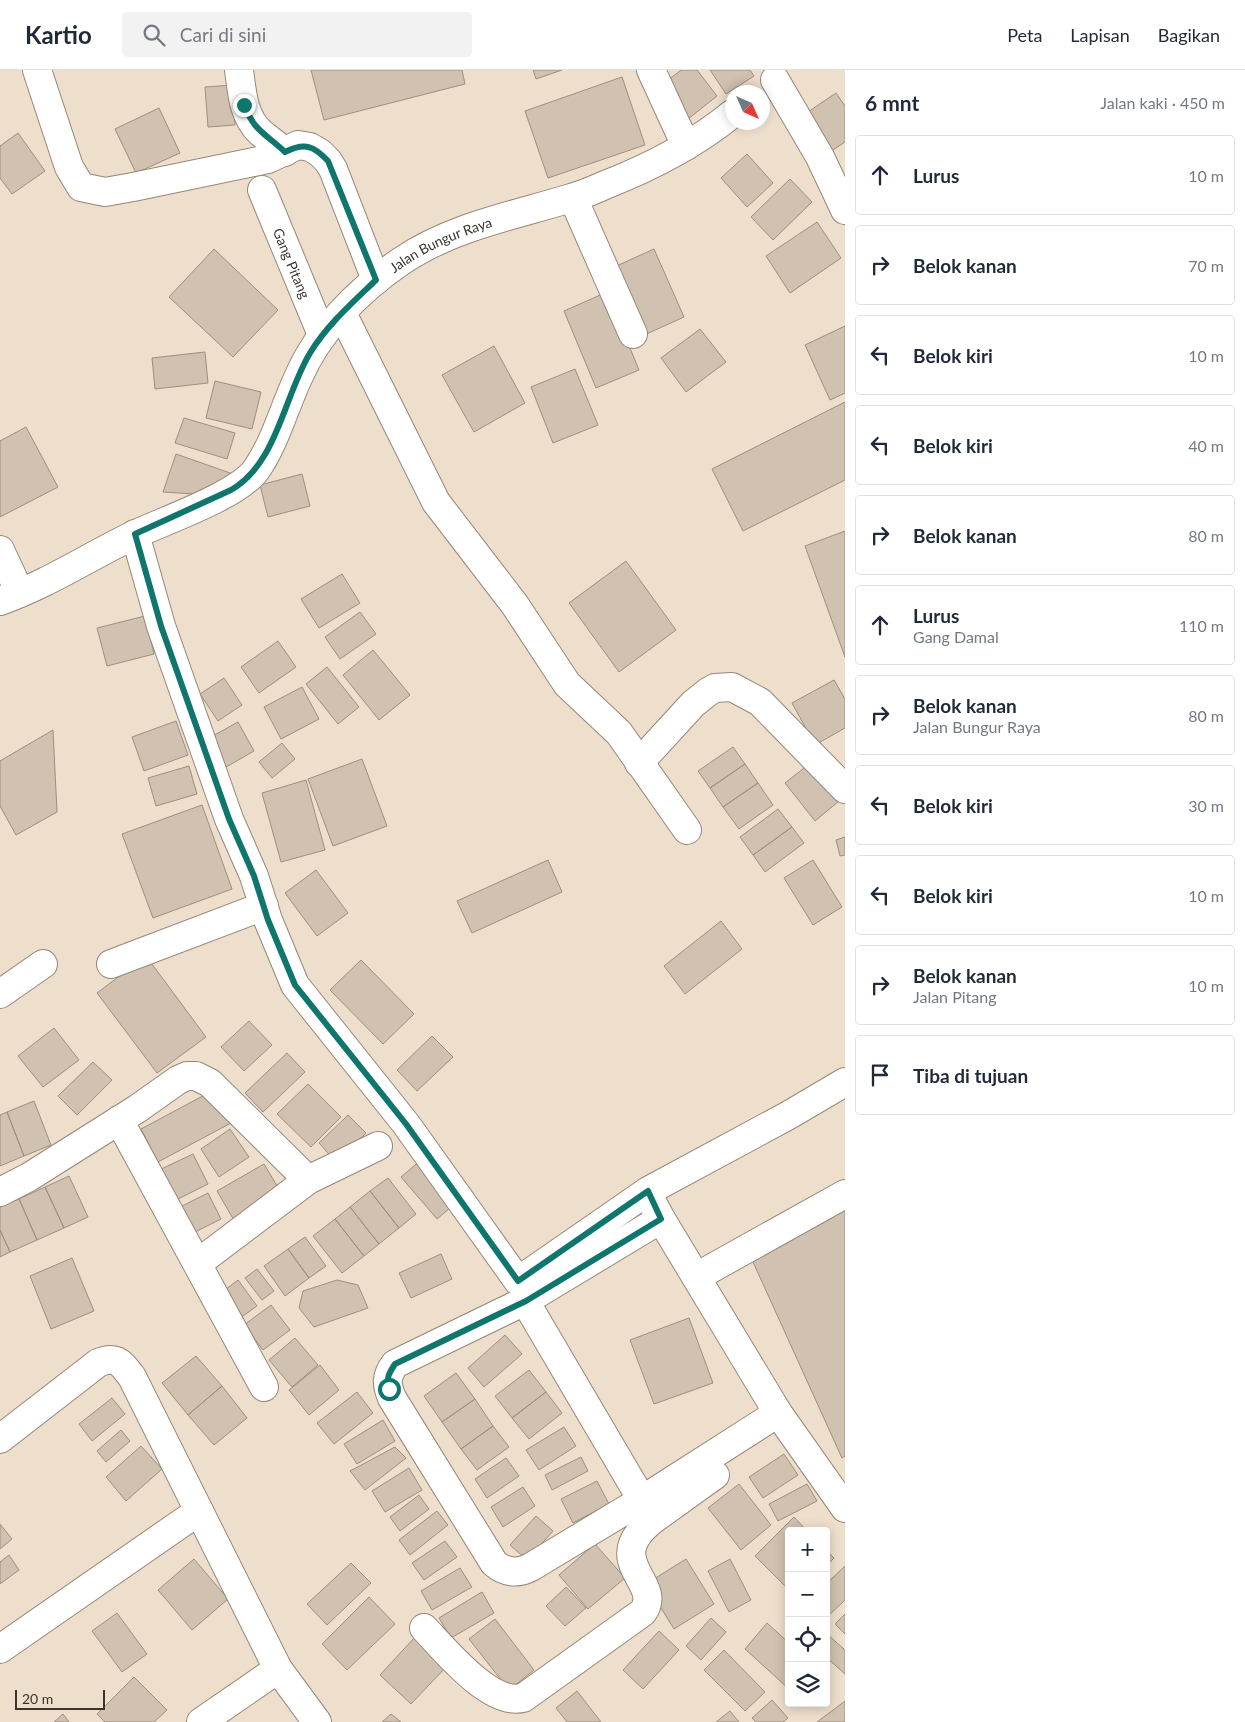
<!DOCTYPE html>
<html lang="id">
<head>
<meta charset="utf-8">
<style>
  :root { --surface:#fff; --page:#f2f2f3; --text:#1f2937; --muted:#747a83; --line:#e0e1e3 }
  body { margin:0; font-family:Lato,sans-serif; background:var(--page); color:var(--text) }
  .controls { position:absolute; right:15px; bottom:15px; display:grid; overflow:hidden; border-radius:5px; box-shadow:0 2px 12px #0003 }
  .controls button { width:45px; height:45px; display:grid; place-items:center; padding:0; border:0; border-bottom:1px solid var(--line); background:var(--surface); color:var(--text); font:25px sans-serif }
  .compass { position:absolute; left:725px; top:15px; width:45px; height:45px; border-radius:50%; background:var(--surface); box-shadow:0 2px 12px #0003; rotate:135deg }
  .scale { position:absolute; left:15px; bottom:12px; width:90px; box-sizing:border-box; padding-left:5px; border:2px solid #3a342d; border-top:0; font-size:14px; line-height:18px; white-space:nowrap; color:#3a342d; -webkit-text-stroke:4px #eedecc; paint-order:stroke }
  .stop { position:absolute; width:15px; height:15px; margin:-11px; border:4px solid #0f766e; border-radius:50%; background:#fff }
  .stop.end { background:#0f766e; border-color:#fff; box-shadow:0 1px 5px #0008 }
  .list { margin:0; padding:0; list-style:none }
  h2 { display:flex; justify-content:space-between; align-items:center; height:65px; margin:0; padding:0 20px; font-size:21px }
  h2 small { font-size:16px; font-weight:400; color:var(--muted) }
  .list li { display:grid; grid-template-columns:32px 1fr auto; gap:15px; align-items:center; box-sizing:border-box; height:80px; margin:0 10px 10px; padding:0 10px; border:1px solid var(--line); border-radius:5px }
  .list b { display:block; font-size:19px; white-space:nowrap }
  .list p { margin:0; font-size:16px; white-space:nowrap; color:var(--muted) }
  .list em { font-size:16px; font-style:normal; color:var(--muted) }
  .icon { flex:none; width:28px; height:28px; fill:none; stroke:currentColor; stroke-width:2; stroke-linecap:round; stroke-linejoin:round }
  .map { position:relative; flex:none; width:845px; height:1652px; overflow:hidden }
  header { display:flex; align-items:center; gap:30px; box-sizing:border-box; height:70px; padding:0 25px; background:var(--surface); border-bottom:1px solid var(--line) }
  header strong { font-size:24px }
  nav { display:flex; gap:28px; margin-inline-start:auto; font-size:18px }
  .search { width:350px; height:45px; background:var(--page); display:flex; align-items:center; gap:12px; box-sizing:border-box; padding:0 18px; border-radius:5px; color:var(--muted); font-size:19px }
  main { display:flex }
  aside { flex:1; background:var(--surface) }
  .map>svg:first-child { display:block }
  .building { fill:#d1c1b0; stroke:#9d8e7e }
  .lines { fill:none; stroke-linecap:round; stroke-linejoin:round }
  .minor-casing { stroke:#958777; stroke-width:30 }
  .minor { stroke:#fff; stroke-width:28 }
  .route { stroke:#0f766e; stroke-width:6 }
  .labels { text-anchor:middle; dominant-baseline:central; stroke-width:5; stroke-linejoin:round; paint-order:stroke }
  .street-label { font-size:14px; fill:#3a342d; stroke:#eedecc }
</style>
</head>
<body>
<header>
<strong>Kartio</strong>
<div class="search"><svg class="icon" aria-label="search" viewBox="0 0 24 24"><circle cx="10" cy="10" r="6"/><path d="M15 15l6 6"/></svg>Cari di sini</div>
<nav><a>Peta</a><a>Lapisan</a><a>Bagikan</a></nav>
</header>
<main>
<div class="map">
<svg width="845" height="1652" viewBox="0 0 845 1652">
  <rect width="100%" height="100%" fill="#eedecc"/>
  <path class="building" d="M311 0H462L465 14 324 50Z
    M533 0H562L536 9Z
    M681 0H697L717 26 688 49 662 15Z
    M710 0H750L754 6 726 24Z
    M622 7 645 75 548 108 525 41Z
    M233 15 235 55 208 57 205 17Z
    M836 23 845 36V72L827 84 802 46Z
    M159 38 180 83 136 103 115 59Z
    M18 63 45 101 12 124 0 108V76Z
    M747 84 773 113 747 137 721 108Z
    M790 109 812 132 773 170 751 147Z
    M817 152 841 188 790 223 766 186Z
    M214 179 278 240 233 287 169 227Z
    M654 179 684 247 642 266 612 198Z
    M607 222 639 300 596 318 564 241Z
    M845 256V323L830 330 805 275Z
    M700 259 726 292 686 322 661 288Z
    M494 276 525 333 474 362 442 305Z
    M205 282 208 313 155 319 152 288Z
    M575 299 598 355 553 373 531 317Z
    M215 311 261 322 252 359 206 348Z
    M845 332V410L743 461 712 399Z
    M184 348 235 363 227 389 175 373Z
    M26 357 58 417 0 447V371Z
    M176 384 233 404 194 424 163 422Z
    M302 404 310 436 268 447 260 415Z
    M845 461V587L805 476Z
    M626 491 676 560 619 602 569 533Z
    M342 504 360 533 319 558 301 529Z
    M360 542 376 564 340 589 325 567Z
    M145 546 154 584 107 596 97 558Z
    M278 571 296 597 259 623 241 597Z
    M373 580 410 625 379 650 343 605Z
    M327 597 359 637 338 654 306 614Z
    M224 608 242 635 218 651 200 624Z
    M834 610 845 629V658L815 675 792 633Z
    M302 617 319 649 281 669 264 637Z
    M176 651 188 685 144 701 132 667Z
    M238 652 254 681 226 697 209 668Z
    M53 660 57 742 16 765 0 736V691Z
    M282 673 295 689 272 708 259 692Z
    M733 677 745 694 710 718 698 701Z
    M362 689 387 756 333 776 308 709Z
    M745 694 758 713 723 737 710 718Z
    M808 695 839 731 815 751 785 713Z
    M189 696 197 724 156 736 148 708Z
    M306 710 325 780 281 792 262 723Z
    M758 713 773 735 739 759 723 737Z
    M202 735 232 819 153 848 122 764Z
    M778 739 792 757 753 785 740 767Z
    M792 757 804 773 765 802 753 785Z
    M845 767V785L840 786 836 770Z
    M548 790 562 822 472 863 457 831Z
    M813 790 842 837 813 855 784 808Z
    M316 800 348 843 317 866 285 823Z
    M721 851 742 879 685 924 664 896Z
    M146 886 206 967 157 1003 97 923Z
    M361 890 414 944 383 974 330 920Z
    M249 951 272 975 244 1001 221 977Z
    M54 958 79 990 43 1017 18 986Z
    M432 966 453 987 417 1021 397 1000Z
    M287 983 305 1002 263 1042 245 1023Z
    M93 992 112 1010 77 1045 58 1026Z
    M308 1014 341 1047 311 1077 277 1044Z
    M214 1020 231 1053 158 1092 141 1059Z
    M34 1031 51 1075 24 1086 7 1042Z
    M7 1042 24 1086 0 1096V1045Z
    M348 1045 366 1063 336 1092 319 1073Z
    M230 1059 249 1087 219 1107 201 1079Z
    M193 1084 208 1114 174 1131 159 1100Z
    M421 1090 457 1132 437 1149 401 1107Z
    M264 1094 282 1124 235 1152 217 1121Z
    M69 1106 88 1147 64 1158 45 1117Z
    M388 1108 416 1144 399 1158 370 1121Z
    M45 1117 64 1158 37 1170 19 1129Z
    M370 1121 399 1158 379 1174 350 1137Z
    M208 1123 221 1149 191 1164 178 1138Z
    M19 1129 37 1170 10 1182 0 1160V1137Z
    M845 1136V1386L842 1388 753 1192Z
    M350 1137 379 1174 364 1186 335 1149Z
    M335 1149 364 1186 342 1203 313 1166Z
    M0 1160 10 1182 0 1187Z
    M305 1167 326 1196 309 1208 288 1179Z
    M288 1179 309 1208 285 1226 264 1196Z
    M441 1184 452 1209 411 1228 399 1203Z
    M72 1188 94 1241 51 1259 30 1206Z
    M257 1199 274 1221 262 1230 245 1208Z
    M238 1210 257 1236 239 1249 221 1223Z
    M337 1210 358 1215 368 1238 314 1257 299 1238 303 1221Z
    M271 1235 290 1260 263 1280 244 1255Z
    M689 1248 713 1313 654 1334 630 1270Z
    M505 1265 522 1284 484 1317 468 1298Z
    M295 1268 318 1295 292 1317 269 1290Z
    M196 1286 222 1316 188 1345 162 1313Z
    M320 1295 339 1320 309 1345 289 1320Z
    M529 1300 546 1322 512 1348 495 1326Z
    M456 1303 475 1329 442 1352 424 1326Z
    M222 1316 247 1348 214 1375 188 1345Z
    M357 1322 373 1343 334 1374 317 1353Z
    M546 1322 562 1343 529 1369 512 1348Z
    M112 1328 125 1344 92 1371 79 1354Z
    M475 1329 493 1356 461 1379 442 1352Z
    M383 1350 395 1371 357 1394 344 1374Z
    M493 1356 509 1377 477 1400 461 1379Z
    M564 1357 576 1376 539 1400 526 1380Z
    M121 1360 130 1371 106 1392 97 1381Z
    M141 1376 162 1399 126 1431 106 1407Z
    M395 1377 406 1388 365 1420 350 1401Z
    M784 1384 798 1405 763 1428 749 1407Z
    M581 1387 588 1401 552 1420 545 1405Z
    M506 1388 519 1406 487 1428 475 1409Z
    M409 1398 422 1420 385 1442 372 1421Z
    M597 1411 609 1434 573 1453 561 1429Z
    M739 1414 771 1455 741 1480 708 1438Z
    M807 1414 817 1431 778 1451 769 1434Z
    M523 1417 535 1436 503 1457 491 1437Z
    M419 1425 429 1439 400 1461 390 1447Z
    M437 1441 448 1455 410 1485 399 1470Z
    M536 1446 553 1461 527 1490 510 1475Z
    M794 1447 807 1461H789V1520L755 1486Z
    M0 1454 12 1469 0 1479Z
    M445 1471 457 1487 424 1510 412 1493Z
    M595 1474 625 1508 588 1539 559 1505Z
    M826 1480 834 1488 826 1496Z
    M9 1485 19 1500 0 1514V1492Z
    M194 1489 228 1529 192 1560 158 1520Z
    M686 1489 714 1534 674 1559 646 1514Z
    M730 1489 751 1530 729 1542 708 1501Z
    M351 1493 371 1513 327 1555 307 1534Z
    M845 1496V1530L826 1548V1514Z
    M460 1498 472 1517 432 1540 421 1521Z
    M566 1517 586 1538 565 1556 546 1536Z
    M482 1522 494 1543 451 1568 439 1548Z
    M369 1527 395 1554 347 1600 322 1574Z
    M117 1543 147 1584 122 1602 92 1561Z
    M845 1544V1564L835 1554Z
    M711 1548 726 1562 701 1590 686 1576Z
    M495 1549 534 1600 509 1620 469 1569Z
    M767 1553 789 1573V1619L745 1579Z
    M659 1561 679 1580 643 1619 623 1600Z
    M826 1563 845 1580V1604L826 1587Z
    M416 1566 447 1596 411 1634 380 1605Z
    M724 1580 765 1622 745 1641 704 1600Z
    M134 1607 167 1640 154 1652H105L97 1644Z
    M577 1621 601 1652H567L556 1638Z
    M772 1630 788 1648 783 1652H756L752 1648Z
    M845 1631V1652H817Z
    M730 1641 739 1652H716Z
    M63 1644 69 1652H54Z
    M391 1644 401 1652H382Z"/>
  <g class="lines">
    <g class="minor-casing">
      <g id="minor">
        <path d="M37 0 69 97 81 117 105 122 133 117 268 89 298 75 310 77 320 83 328 91 333 99 376 210"/>
        <path d="M239 0C242 22 243 46 260 62 268 69 277 75 285 82"/>
        <path d="M651 0 686 76"/>
        <path d="M775 10 820 87 845 140"/>
        <path id="s1" d="M262 120 322 265"/>
        <path d="M573 128 633 264"/>
        <path d="M342 243 436 432 515 535 567 614 619 663 687 760"/>
        <path d="M135 464 161 556 229 749 254 806 268 850 295 915 406 1054 518 1211 648 1121 789 1045 845 1012"/>
        <path d="M0 480 20 523"/>
        <path id="s2" d="M0 531C48 514 90 486 136 464 166 450 238 425 256 400 275 373 284 338 298 308 318 261 358 221 400 192 451 157 512 146 571 128 582 125 594 120 605 115 651 97 694 75 732 44"/>
        <path d="M639 693 693 634 708 622 715 618 732 617 760 632 845 719"/>
        <path d="M111 894 264 836"/>
        <path d="M0 924 43 894"/>
        <path d="M119 1050 264 1317"/>
        <path d="M0 1122 29 1107 137 1039 178 1010 187 1006H196L210 1013 308 1110"/>
        <path d="M652 1132 661 1149 778 1343 845 1438"/>
        <path d="M661 1149 525 1231 395 1294C386 1306 386 1314 392 1328L494 1493C505 1503 518 1504 531 1497L642 1430 778 1343"/>
        <path d="M198 1193 308 1110 378 1076"/>
        <path d="M696 1207 845 1124"/>
        <path d="M525 1231 642 1430"/>
        <path d="M0 1369 98 1293C117 1285 121 1293 132 1307L278 1599 317 1652"/>
        <path d="M424 1558C445 1580 490 1636 523 1628L643 1542C664 1512 601 1493 651 1451L715 1405"/>
        <path d="M0 1579 199 1441"/>
        <path d="M201 1652 278 1599"/>
      </g>
    </g>
    <use href="#minor" class="minor"/>
  </g>
  <g class="lines">
    <path class="route" d="M244 35C254 61 266 64 285 82 305 72 314 76 328 91L376 210C352 233 327 255 310 283 284 326 277 394 231 420L135 464 161 556 229 749 254 806 268 850 295 915 406 1054 518 1211 648 1121 661 1149 526 1231 395 1294C389 1303 386 1308 389 1319"/>
  </g>
  <g class="labels">
    <g class="street-label">
      <text stroke="none"><textPath href="#s2" startOffset="591">Jalan Bungur Raya</textPath></text>
      <text stroke="none"><textPath href="#s1" startOffset="79">Gang Pitang</textPath></text>
    </g>
  </g>
</svg>
<div class="controls">
<button>+</button>
<button>−</button>
<button><svg class="icon" aria-label="locate" viewBox="0 0 24 24"><circle cx="12" cy="12" r="6"/><path d="M12 2v4M12 18v4M2 12h4M18 12h4"/></svg></button>
<button><svg class="icon" aria-label="layers" viewBox="0 0 24 24"><path d="M12 4l9 5-9 5-9-5zM3 14l9 5 9-5"/></svg></button>
</div>
<svg class="compass" viewBox="-18 -18 36 36"><path d="M0-13l5 13h-10z" fill="#e53935"/><path d="M0 13l5-13h-10z" fill="#747a83"/></svg>
<div class="scale">20 m</div>
<div class="stop" style="left:389px;top:1319px"></div>
<div class="stop end" style="left:244px;top:35px"></div>
</div>
<aside>
<h2>6 mnt<small>Jalan kaki · 450 m</small></h2>
<ul class="list">
<li><svg class="icon" aria-label="ahead" viewBox="0 0 24 24"><path d="M12 20V5M6 11l6-6 6 6"/></svg><div><b>Lurus</b></div><em>10 m</em></li>
<li><svg class="icon" aria-label="right" viewBox="0 0 24 24"><path d="M7 20v-9h11M14 6l5 5-5 5"/></svg><div><b>Belok kanan</b></div><em>70 m</em></li>
<li><svg class="icon" aria-label="left" viewBox="0 0 24 24"><path d="M17 20v-9H6M10 6l-5 5 5 5"/></svg><div><b>Belok kiri</b></div><em>10 m</em></li>
<li><svg class="icon" aria-label="left" viewBox="0 0 24 24"><path d="M17 20v-9H6M10 6l-5 5 5 5"/></svg><div><b>Belok kiri</b></div><em>40 m</em></li>
<li><svg class="icon" aria-label="right" viewBox="0 0 24 24"><path d="M7 20v-9h11M14 6l5 5-5 5"/></svg><div><b>Belok kanan</b></div><em>80 m</em></li>
<li><svg class="icon" aria-label="ahead" viewBox="0 0 24 24"><path d="M12 20V5M6 11l6-6 6 6"/></svg><div><b>Lurus</b><p>Gang Damal</p></div><em>110 m</em></li>
<li><svg class="icon" aria-label="right" viewBox="0 0 24 24"><path d="M7 20v-9h11M14 6l5 5-5 5"/></svg><div><b>Belok kanan</b><p>Jalan Bungur Raya</p></div><em>80 m</em></li>
<li><svg class="icon" aria-label="left" viewBox="0 0 24 24"><path d="M17 20v-9H6M10 6l-5 5 5 5"/></svg><div><b>Belok kiri</b></div><em>30 m</em></li>
<li><svg class="icon" aria-label="left" viewBox="0 0 24 24"><path d="M17 20v-9H6M10 6l-5 5 5 5"/></svg><div><b>Belok kiri</b></div><em>10 m</em></li>
<li><svg class="icon" aria-label="right" viewBox="0 0 24 24"><path d="M7 20v-9h11M14 6l5 5-5 5"/></svg><div><b>Belok kanan</b><p>Jalan Pitang</p></div><em>10 m</em></li>
<li><svg class="icon" aria-label="arrive" viewBox="0 0 24 24"><path d="M6 21V4h12l-3 4 3 4H6"/></svg><div><b>Tiba di tujuan</b></div></li>
</ul>
</aside>
</main>
</body>
</html>
